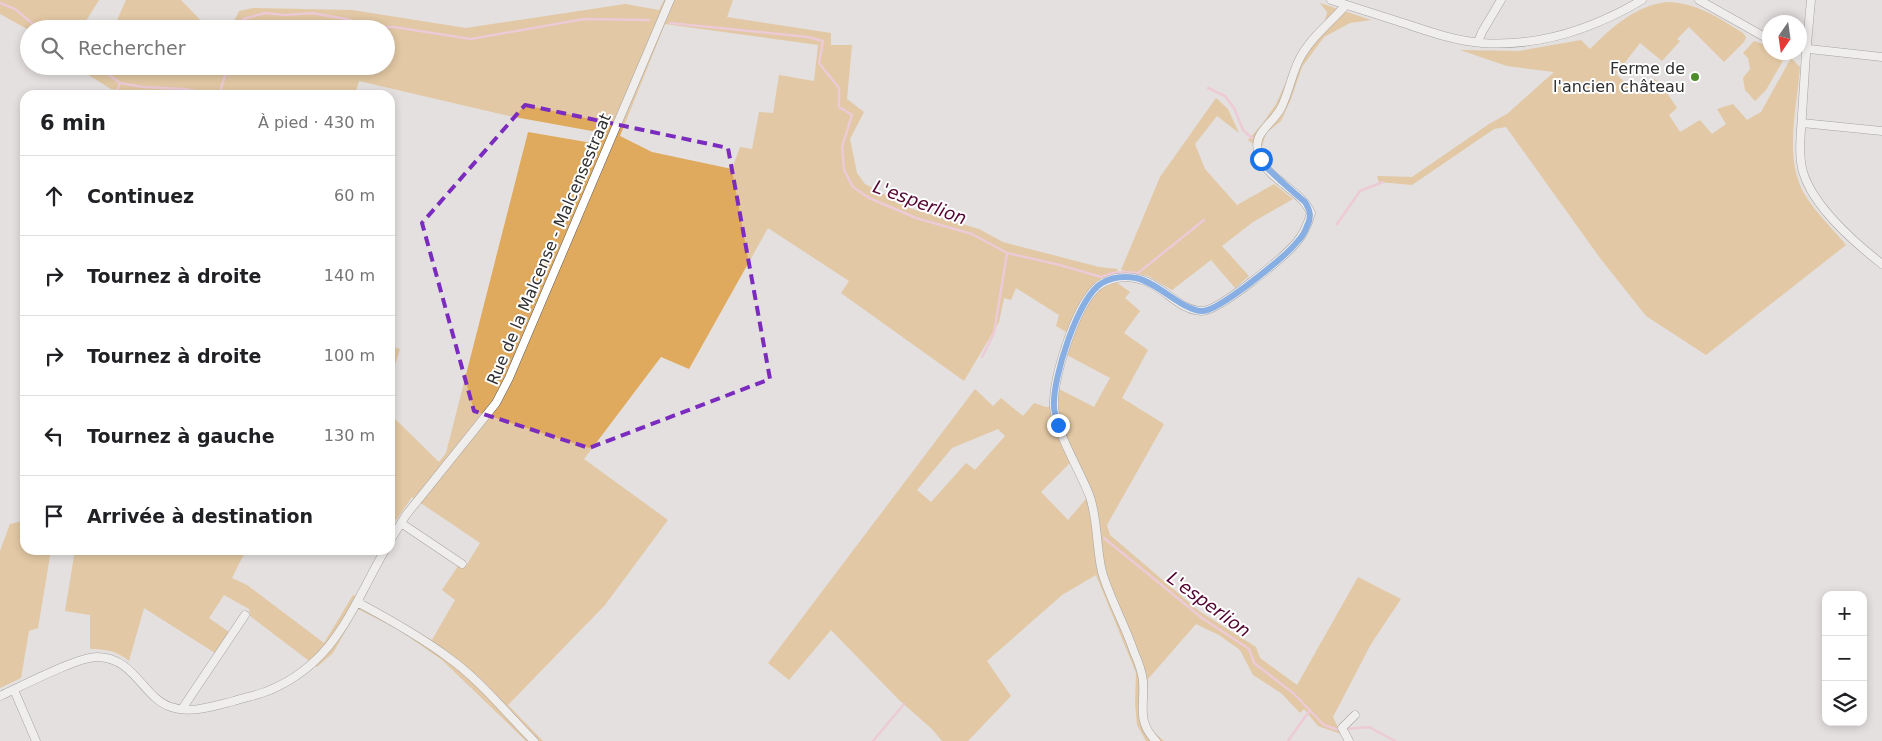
<!DOCTYPE html>
<html lang="fr">
<head>
<meta charset="utf-8">
<style>
  :root { --surface:#fff; --page:#f6f6f6; --text:#202124; --muted:#757577; --line:#e0e0e0 }
  body { margin:0; font-family:"DejaVu Sans",sans-serif; background:var(--page); color:var(--text) }
  .controls { position:absolute; right:15px; bottom:15px; display:grid; overflow:hidden; border-radius:10px; box-shadow:0 2px 8px #0003 }
  .controls button { width:45px; height:45px; display:grid; place-items:center; padding:0; border:0; border-bottom:1px solid var(--line); background:var(--surface); color:var(--text); font:25px sans-serif }
  .compass { position:absolute; left:1762px; top:15px; width:45px; height:45px; border-radius:50%; background:var(--surface); box-shadow:0 2px 8px #0003; rotate:193deg }
  .stop { position:absolute; width:15px; height:15px; margin:-11px; border:4px solid #1a73e8; border-radius:50%; background:#fff }
  .stop.end { background:#1a73e8; border-color:#fff; box-shadow:0 1px 5px #0008 }
  .list { margin:0; padding:0; list-style:none }
  h2 { display:flex; justify-content:space-between; align-items:center; height:65px; margin:0; padding:0 20px; font-size:21px }
  h2 small { font-size:16px; font-weight:400; color:var(--muted) }
  .list li { display:grid; grid-template-columns:32px 1fr auto; gap:15px; align-items:center; box-sizing:border-box; height:80px; padding:0 20px; border-top:1px solid var(--line) }
  .list b { display:block; font-size:19px; white-space:nowrap }
  .list em { font-size:16px; font-style:normal; color:var(--muted) }
  .icon { flex:none; width:28px; height:28px; fill:none; stroke:currentColor; stroke-width:2; stroke-linecap:round; stroke-linejoin:round }
  .map { position:relative; flex:none; width:1882px; height:741px; overflow:hidden }
  .search { position:absolute; background:var(--surface); box-shadow:0 2px 8px #0003; left:20px; top:20px; width:375px; height:55px; display:flex; align-items:center; gap:12px; box-sizing:border-box; padding:0 18px; border-radius:28px; color:var(--muted); font-size:19px }
  .panel { position:absolute; background:var(--surface); box-shadow:0 2px 8px #0003; left:20px; top:90px; width:375px; height:465px; border-radius:15px }
  .map>svg:first-child { display:block }
  .green { fill:#dfaa5d; fill-rule:evenodd }
  .lines { fill:none; stroke-linecap:round; stroke-linejoin:round }
  .stream { stroke:#f7afcd; stroke-width:2.5 }
  .minor-casing { stroke:#5c5958; stroke-width:9 }
  .minor { stroke:#fff; stroke-width:8 }
  .route { stroke:#1a73e8; stroke-width:6 }
  .marked { fill:none; stroke:#7b2cbf; stroke-width:4; stroke-dasharray:10 6; stroke-linejoin:round }
  .poi-dot { fill:#4e8b2a; stroke:#fff; stroke-width:2 }
  .labels { text-anchor:middle; dominant-baseline:central; stroke-width:4; stroke-linejoin:round; paint-order:stroke }
  .poi-label { font-size:16px; fill:#302f2f; stroke:#fff; text-anchor:end }
  .street-label { font-size:16px; fill:#302f2f; stroke:#fff }
  .water-label { font-size:18px; font-style:italic; fill:#530431; stroke:#fff }
</style>
</head>
<body>
<div class="map">
<svg width="1882" height="741" viewBox="0 0 1882 741">
  <rect width="100%" height="100%" fill="#e4e0df"/>
  <path class="green" d="M0 0H99L81 29H29V30L0 14Z
    M126 0H181L209 29H113Z
    M664 0H733L727 17 831 33V45H852L847 99 864 112 850 139 857 173 865 184 912 209 979 229 1003 242 1099 267 1118 269 1115 275 1109 277 1130 292 1125 298 1140 311 1124 333 1148 350 1122 398 1164 424 1107 525 1110 535 1199 611 1256 647 1260 658 1297 685 1358 577 1401 599 1371 644 1333 717 1341 734 1318 726 1304 709 1300 713 1281 693 1253 675 1240 650 1219 635 1196 624 1148 679 1146 717 1152 731 1164 741H1146L1137 725 1135 702 1136 673 1096 575 1062 595 987 661 1011 696 968 741H942L932 729 899 700 831 630 789 680 768 663 975 389 993 406 1001 398 1023 416 1034 403 1046 407 1059 406 1058 397 1059 389 1094 407 1110 378 1067 355 1073 336 1056 326 1059 315 1016 288 1011 300 1004 298 999 322 964 381 841 293 849 281 768 228 689 369 661 357 584 459 668 520 605 605 508 705 543 741H526L442 660 399 630 358 609 333 653 317 667 250 616 249 609 224 595 209 618 229 632 215 653 144 608 129 661C117 651 106 649 90 649V615L65 611 75 550H246L232 578 247 585 324 643 353 595 432 640 455 600 442 590 458 566 461 568 466 566 480 543 412 497 390 529V414L439 462 446 453 528 132 598 144 603 133 509 116 359 81 355 95H151L111 89 74 66H386V29H230L239 11 253 8 352 10 466 28 625 4 659 10ZM665 24 818 45 814 81 779 75 773 113 759 112 752 149 740 147 732 169 652 152 620 136ZM998 429 1005 436 975 470 966 463 931 502 917 490 952 448ZM1075 458 1091 493 1068 520 1041 492Z
    M1668 2C1697 3 1719 18 1743 33L1746 37 1744 42 1724 62 1689 27 1677 39 1680 41 1662 61 1640 43 1616 74 1637 94 1653 78 1661 84 1677 108 1669 115 1680 132 1700 120 1712 134 1726 124 1717 109 1733 104 1747 120 1761 112 1791 58 1800 67C1797 107 1783 159 1805 195 1816 213 1833 229 1846 245L1706 355 1646 316 1600 258 1506 127 1494 129 1412 185 1379 182 1377 176 1412 177 1489 124 1507 114 1554 72 1507 66 1460 50 1519 51 1581 40 1590 49C1612 27 1636 5 1668 2Z
    M1320 3 1371 20 1350 23 1324 37 1302 67 1291 99 1281 121 1266 133 1261 150 1248 140 1263 123 1276 104 1303 45 1324 24 1327 12Z
    M1754 41 1769 46 1770 52 1785 53V57L1766 90 1755 101 1745 90 1743 78 1750 69 1748 58 1743 53Z
    M1216 98 1228 109 1239 133 1217 116 1195 144 1205 169 1237 205 1274 184 1293 199 1253 222 1222 246 1249 276 1235 288 1211 260 1172 290 1148 276 1121 270 1160 177Z
    M390 346 400 349 390 381Z
    M23 521 25 523V550H51L38 628 29 631 21 678 0 688V551L10 524Z"/>
  <g class="lines">
    <path class="stream" d="M0 3 15 9 39 29
      M670 23 808 37 823 41 819 63 839 88V107L852 115 842 147 844 170 853 187 869 198 916 218 972 234 1007 253 994 333 982 357
      M240 29 243 19 265 13 285 15 312 13 346 19 371 27H394L471 39 584 19 649 20
      M97 66 120 83 143 87 184 89 217 95
      M1208 88 1225 96 1234 108 1243 130 1252 138
      M116 95 120 83
      M219 95 228 66
      M1337 224 1360 191 1383 182
      M1007 253 1060 265 1101 277 1113 273 1124 272 1138 273 1204 220
      M1104 538 1202 618 1249 649 1254 663 1293 693 1324 725 1339 730
      M1346 729 1369 727 1395 741
      M873 741 904 704
      M1288 741 1310 710"/>
    <g class="minor-casing">
      <path id="minor" d="M1331 0C1353 7 1375 14 1397 21 1425 30 1453 41 1482 43 1539 47 1593 29 1642 0
        M1699 0 1770 40
        M1811 0C1807 38 1804 76 1802 115 1801 134 1798 154 1803 172 1813 206 1855 243 1882 264
        M1478 42 1482 32 1501 0
        M1800 48 1882 57
        M1802 123 1882 131
        M401 523 462 564
        M390 541 406 515 496 403 509 378 670 0
        M357 602C389 619 421 637 449 658 481 681 507 714 534 741
        M14 690 36 741
        M0 696C20 687 79 656 98 657 135 658 143 698 171 707 191 714 214 706 234 701 246 697 259 695 270 690 336 662 352 607 385 550
        M182 709 245 615
        M1156 741C1136 721 1145 705 1143 681 1142 671 1138 661 1134 652 1125 625 1110 599 1102 572 1096 547 1098 521 1090 497 1081 472 1055 431 1054 406 1053 377 1075 308 1096 288 1102 282 1108 280 1116 278 1158 271 1173 311 1202 311 1219 311 1283 258 1296 243 1303 235 1308 224 1311 213 1301 190 1271 182 1260 158 1249 132 1273 126 1282 106 1289 91 1292 74 1299 60 1309 39 1331 22 1346 5
        M1349 741 1342 728 1355 715"/>
    </g>
    <use href="#minor" class="minor"/>
  </g>
  <g class="lines">
    <path class="route" d="M1058 425C1057 419 1054 413 1054 407 1052 379 1078 297 1102 283 1112 277 1125 276 1136 278 1159 283 1184 312 1203 311 1220 310 1285 257 1297 242 1301 238 1305 232 1307 226 1312 217 1310 210 1305 202L1282 182 1267 168 1261 159"/>
  </g>
  <path d="M0 0H1882V741H0ZM525 105 728 148 770 379 589 448 474 411 422 223Z" fill="#e4e0df" fill-opacity=".55" fill-rule="evenodd"/>
  <path class="marked" d="M525 105 728 148 770 379 589 448 474 411 422 223Z"/>
  <circle class="poi-dot" cx="1695" cy="77" r="5"/>
  <g class="labels">
    <g class="poi-label">
      <text x="1685" y="68">Ferme de<tspan x="1685" dy="18">l'ancien château</tspan></text>
    </g>
    <g class="street-label">
      <text transform="translate(549 249) rotate(-67)">Rue de la Malcense - Malcensestraat</text>
    </g>
    <g class="water-label">
      <text transform="translate(920 202) rotate(20)">L'esperlion</text>
      <text transform="translate(1209 604) rotate(36)">L'esperlion</text>
    </g>
  </g>
</svg>
<div class="controls">
<button>+</button>
<button>−</button>
<button><svg class="icon" aria-label="layers" viewBox="0 0 24 24"><path d="M12 4l9 5-9 5-9-5zM3 14l9 5 9-5"/></svg></button>
</div>
<svg class="compass" viewBox="-18 -18 36 36"><path d="M0-13l5 13h-10z" fill="#e53935"/><path d="M0 13l5-13h-10z" fill="#757577"/></svg>
<div class="stop" style="left:1261px;top:159px"></div>
<div class="stop end" style="left:1058px;top:425px"></div>
<div class="search"><svg class="icon" aria-label="search" viewBox="0 0 24 24"><circle cx="10" cy="10" r="6"/><path d="M15 15l6 6"/></svg>Rechercher</div>
<section class="panel">
<h2>6 min<small>À pied · 430 m</small></h2>
<ul class="list">
<li><svg class="icon" aria-label="ahead" viewBox="0 0 24 24"><path d="M12 20V5M6 11l6-6 6 6"/></svg><div><b>Continuez</b></div><em>60 m</em></li>
<li><svg class="icon" aria-label="right" viewBox="0 0 24 24"><path d="M7 20v-9h11M14 6l5 5-5 5"/></svg><div><b>Tournez à droite</b></div><em>140 m</em></li>
<li><svg class="icon" aria-label="right" viewBox="0 0 24 24"><path d="M7 20v-9h11M14 6l5 5-5 5"/></svg><div><b>Tournez à droite</b></div><em>100 m</em></li>
<li><svg class="icon" aria-label="left" viewBox="0 0 24 24"><path d="M17 20v-9H6M10 6l-5 5 5 5"/></svg><div><b>Tournez à gauche</b></div><em>130 m</em></li>
<li><svg class="icon" aria-label="arrive" viewBox="0 0 24 24"><path d="M6 21V4h12l-3 4 3 4H6"/></svg><div><b>Arrivée à destination</b></div></li>
</ul>
</section>
</div>
</body>
</html>
